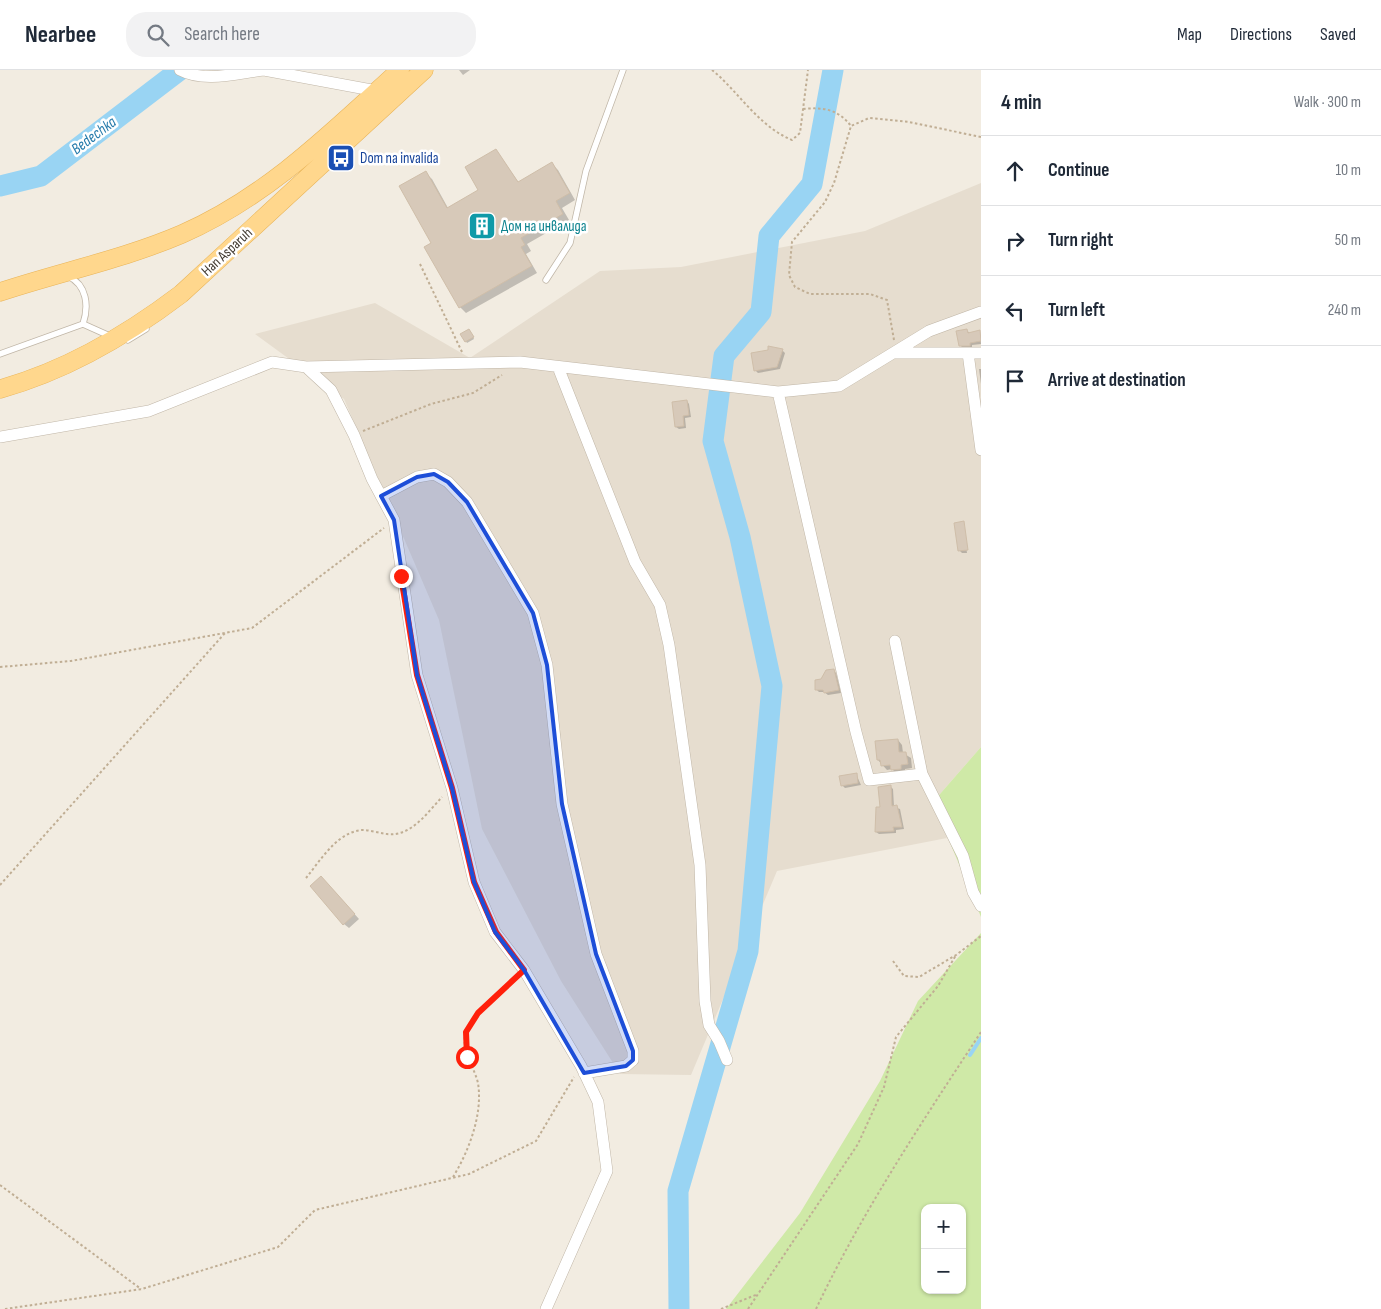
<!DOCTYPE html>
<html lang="en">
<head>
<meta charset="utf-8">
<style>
  :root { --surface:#fff; --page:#f2f2f3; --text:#1f2937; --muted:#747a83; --line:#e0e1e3 }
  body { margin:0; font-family:"Sofia Sans Condensed",sans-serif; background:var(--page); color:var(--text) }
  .controls { position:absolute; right:15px; bottom:15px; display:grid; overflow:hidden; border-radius:10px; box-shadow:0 1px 4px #0004 }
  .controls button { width:45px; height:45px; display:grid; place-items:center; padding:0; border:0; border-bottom:1px solid var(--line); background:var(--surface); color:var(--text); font:25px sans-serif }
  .stop { position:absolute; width:15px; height:15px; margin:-11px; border:4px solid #ff200b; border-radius:50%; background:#fff }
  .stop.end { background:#ff200b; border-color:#fff; box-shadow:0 1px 5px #0008 }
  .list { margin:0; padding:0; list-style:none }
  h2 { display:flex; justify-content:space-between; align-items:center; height:65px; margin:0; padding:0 20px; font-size:21px }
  h2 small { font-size:16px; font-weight:400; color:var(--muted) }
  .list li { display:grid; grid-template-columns:32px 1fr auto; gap:15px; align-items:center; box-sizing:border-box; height:70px; padding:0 20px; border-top:1px solid var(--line) }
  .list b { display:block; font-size:19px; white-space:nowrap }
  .list em { font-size:16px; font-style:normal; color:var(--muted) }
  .icon { flex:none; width:28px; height:28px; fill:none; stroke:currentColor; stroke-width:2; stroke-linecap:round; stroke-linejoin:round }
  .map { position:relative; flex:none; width:981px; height:1239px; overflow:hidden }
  header { display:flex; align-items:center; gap:30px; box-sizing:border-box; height:70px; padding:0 25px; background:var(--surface); border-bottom:1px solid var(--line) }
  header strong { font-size:24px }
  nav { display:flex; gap:28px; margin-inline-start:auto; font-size:18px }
  .search { width:350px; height:45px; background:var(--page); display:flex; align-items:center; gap:12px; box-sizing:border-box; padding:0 18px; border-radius:20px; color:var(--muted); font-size:19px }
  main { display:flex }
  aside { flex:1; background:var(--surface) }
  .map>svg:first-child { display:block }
  .residential { fill:#e6ddcf }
  .green { fill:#cfe9a7; fill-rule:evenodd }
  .shadow { fill:#0003 }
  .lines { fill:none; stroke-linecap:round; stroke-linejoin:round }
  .stream { stroke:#99d4f3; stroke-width:4 }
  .river { stroke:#99d4f3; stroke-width:21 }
  .building { fill:#d7c9b9; stroke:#cfbea9 }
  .lane-casing { stroke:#c0b6a7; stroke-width:7 }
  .street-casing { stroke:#c0b6a7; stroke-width:12 }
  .primary-casing { stroke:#e9b458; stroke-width:19 }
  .path { stroke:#c0ae94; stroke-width:2; stroke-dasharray:2.5 2.5; stroke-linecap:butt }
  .lane { stroke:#fff; stroke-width:5.5 }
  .street { stroke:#fff; stroke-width:11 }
  .primary { stroke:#ffd78d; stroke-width:18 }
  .route { stroke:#ff200b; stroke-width:6 }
  .marked { fill:#1d4ed8; fill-opacity:0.2; stroke:#1d4ed8; stroke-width:4; stroke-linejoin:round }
  .labels { text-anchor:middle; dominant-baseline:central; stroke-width:5; stroke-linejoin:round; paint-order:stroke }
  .transit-label { font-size:15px; fill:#164399; stroke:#fff; text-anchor:start }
  .culture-label { font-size:15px; fill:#0d838f; stroke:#fff; text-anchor:start }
  .street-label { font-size:15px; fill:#433b32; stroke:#fff }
  .water-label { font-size:16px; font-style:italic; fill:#267bab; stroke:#fff }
</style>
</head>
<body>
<header>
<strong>Nearbee</strong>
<div class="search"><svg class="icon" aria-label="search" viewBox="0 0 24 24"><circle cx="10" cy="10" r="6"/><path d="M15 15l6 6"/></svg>Search here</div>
<nav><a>Map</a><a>Directions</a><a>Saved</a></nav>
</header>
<main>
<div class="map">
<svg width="981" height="1239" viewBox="0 0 981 1239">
  <rect width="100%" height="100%" fill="#f2ece1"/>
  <path class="residential" d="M981 113V677L933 732 947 768 777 801 691 1005 620 1004 561 911 482 759 439 550 344 329 255 264 375 233 470 288 600 201 681 197 865 161Z"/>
  <path class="green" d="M981 677V847L933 732Z
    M981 863V1239H726L800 1143 880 1011 918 931ZM925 1138H962V1220H925Z"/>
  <path class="shadow" d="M459 0H470L463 5Z
    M496 80 519 113 552 94 558 100 575 130 562 138 569 150 527 174 531 181 526 184 537 203 466 243 460 237 433 173 425 103 432 109 448 138 480 120Z
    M470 261 474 269 467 273 462 265Z
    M967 261 970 263 980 262 981 274 972 275V278H963L960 275Z
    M782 280 785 283 780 299 758 303 755 300 769 281Z
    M979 299H981V314Z
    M687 331 689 334 691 347 685 348 686 358 679 359 676 357Z
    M963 453 967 483H962L960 481 956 454Z
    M833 600 836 603 841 623 828 625 824 622H819L816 619Z
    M898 670 902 675 903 683 911 688 912 698 905 699V703L897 704 892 699 887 700 878 690Z
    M856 704 861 715 845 718 842 715Z
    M890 716 893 719 894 737 900 739 904 759 896 760V763L879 764 876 762 881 738Z
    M326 812 359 849 349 858 344 854Z"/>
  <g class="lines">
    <path class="stream" d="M970 985 981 968"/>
    <path class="river" d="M0 116 41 106 180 0
      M679 1239 678 1121 748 881 772 616 740 467 713 371 724 286 761 242 769 166 812 114 833 0"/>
  </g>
  <path class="building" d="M496 79 518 112 552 92 570 123 556 131 563 144 521 168 525 175 521 177 532 196 459 238 424 177 431 173 399 116 426 101 447 138 478 120 465 97Z
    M469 259 474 267 465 272 460 264Z
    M967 259 968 263 980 260 981 271 970 273V276H959L956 261Z
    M768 276 783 279 777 297 754 301 751 283 768 280Z
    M687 330 689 345 683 346 684 356 675 357 672 332Z
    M964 451 968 480 958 481 954 453Z
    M834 599 839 620 824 623 823 620H815V610L821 609 826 600Z
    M898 669 899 682H906L908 694 901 695V699L891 700 890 695 881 696 880 690H877L875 671Z
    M857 703 858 713 841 716 839 706Z
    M891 715 892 736 897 735 902 757H893L894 761 875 762 876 737H880L878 717Z
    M321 806 355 844 343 855 310 816Z"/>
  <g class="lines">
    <g class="lane-casing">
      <path id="lane" d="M68 206C87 215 89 236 83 254
        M546 210 570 173 586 101 623 0
        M128 270 146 259
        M0 284 83 254 112 267"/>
    </g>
    <g class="street-casing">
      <path id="street" d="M180 0C204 13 238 3 264 0
        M264 0 377 21
        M895 283H981
        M968 283 981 380
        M306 297 520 292 778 322 839 316 929 261 981 242
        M558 297 635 492 660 535 669 575 700 795 705 931 709 955 719 971 727 990
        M778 322 856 662 869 710 922 704 963 786 973 822 981 836
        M0 367 149 341 272 292 306 297 331 320 354 365 372 409 394 450 417 605 452 718 474 812 495 862 524 900 581 996 598 1032 607 1101 546 1239
        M381 426 417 407 434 404 448 412 467 432 533 543 547 595 562 734 596 884 633 981V990L626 996 584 1003
        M895 571 922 704"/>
    </g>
    <g class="primary-casing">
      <path id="primary" d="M0 222C60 202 124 189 182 164 267 127 332 62 400 0
        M0 319C65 301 127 265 181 224L424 0"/>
    </g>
    <path class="path" d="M712 0C739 22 758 56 792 70L800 63 808 0
      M803 39C823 37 838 39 851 56
      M420 194 462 282
      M894 270 887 230 870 224H810L795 217 789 205 792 172 825 132 834 113 851 56 869 48 909 52 981 67
      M363 361 431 334 473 323 502 305
      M0 597 71 591 252 558 384 458
      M306 808C320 791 334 767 356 761 366 758 377 763 387 764 411 767 427 743 442 727
      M0 815 225 563
      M893 891 904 906 919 907 956 885 981 866
      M453 1107C469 1081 483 1044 478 1013 474 996 460 979 466 961 471 944 501 921 515 909
      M0 1115 141 1219
      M5 1239 142 1219 278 1177 315 1140 469 1104 536 1071 574 1007
      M721 1239 758 1224
      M748 1239 858 1074 884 1017 896 967 938 916 956 885
      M816 1239C862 1142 922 1052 981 962"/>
    <use href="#lane" class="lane"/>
    <use href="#street" class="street"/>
    <use href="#primary" class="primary"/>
  </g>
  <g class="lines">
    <path class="route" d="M401 506 417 605 452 718 474 812 496 862 524 900 478 943 466 962 467 987"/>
  </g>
  <path class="marked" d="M434 404 448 412 467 432 533 543 547 595 562 734 596 884 633 981V990L626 996 584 1003 524 900 495 862 474 812 452 718 417 605 394 450 381 426 417 407Z"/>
  <defs>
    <g id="bus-square" transform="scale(1.4375)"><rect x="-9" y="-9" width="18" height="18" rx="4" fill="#1a4fb4" stroke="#fff"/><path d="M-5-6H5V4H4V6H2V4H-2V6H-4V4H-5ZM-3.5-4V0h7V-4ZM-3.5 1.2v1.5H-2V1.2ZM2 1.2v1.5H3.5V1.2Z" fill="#fff"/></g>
    <g id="building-square" transform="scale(1.4375)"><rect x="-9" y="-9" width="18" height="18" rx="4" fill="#0f9aa8" stroke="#fff"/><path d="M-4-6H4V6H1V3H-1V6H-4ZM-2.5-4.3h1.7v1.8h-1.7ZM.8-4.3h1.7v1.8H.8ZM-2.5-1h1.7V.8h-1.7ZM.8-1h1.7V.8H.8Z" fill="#fff"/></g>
  </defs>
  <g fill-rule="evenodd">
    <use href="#bus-square" x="341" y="88"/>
    <use href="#building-square" x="482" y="156"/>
  </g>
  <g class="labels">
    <g class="transit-label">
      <text x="360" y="88">Dom na invalida</text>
    </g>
    <g class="culture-label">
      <text x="501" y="156">Дом на инвалида</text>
    </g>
    <g class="street-label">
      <text transform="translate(227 182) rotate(-43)">Han Asparuh</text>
    </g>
    <g class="water-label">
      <text transform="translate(94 66) rotate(-37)">Bedechka</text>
    </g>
  </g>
</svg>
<div class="controls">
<button>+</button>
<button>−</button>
</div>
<div class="stop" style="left:467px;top:987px"></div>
<div class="stop end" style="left:401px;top:506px"></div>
</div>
<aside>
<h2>4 min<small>Walk · 300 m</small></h2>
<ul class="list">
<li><svg class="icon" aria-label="ahead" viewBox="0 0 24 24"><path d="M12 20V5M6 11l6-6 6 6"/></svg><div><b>Continue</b></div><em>10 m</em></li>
<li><svg class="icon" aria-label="right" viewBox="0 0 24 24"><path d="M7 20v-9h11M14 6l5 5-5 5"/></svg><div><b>Turn right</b></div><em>50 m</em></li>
<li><svg class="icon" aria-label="left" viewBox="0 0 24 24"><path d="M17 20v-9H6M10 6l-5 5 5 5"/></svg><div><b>Turn left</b></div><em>240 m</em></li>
<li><svg class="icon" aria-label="arrive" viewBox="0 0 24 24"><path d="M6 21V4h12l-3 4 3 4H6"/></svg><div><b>Arrive at destination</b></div></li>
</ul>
</aside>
</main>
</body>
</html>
